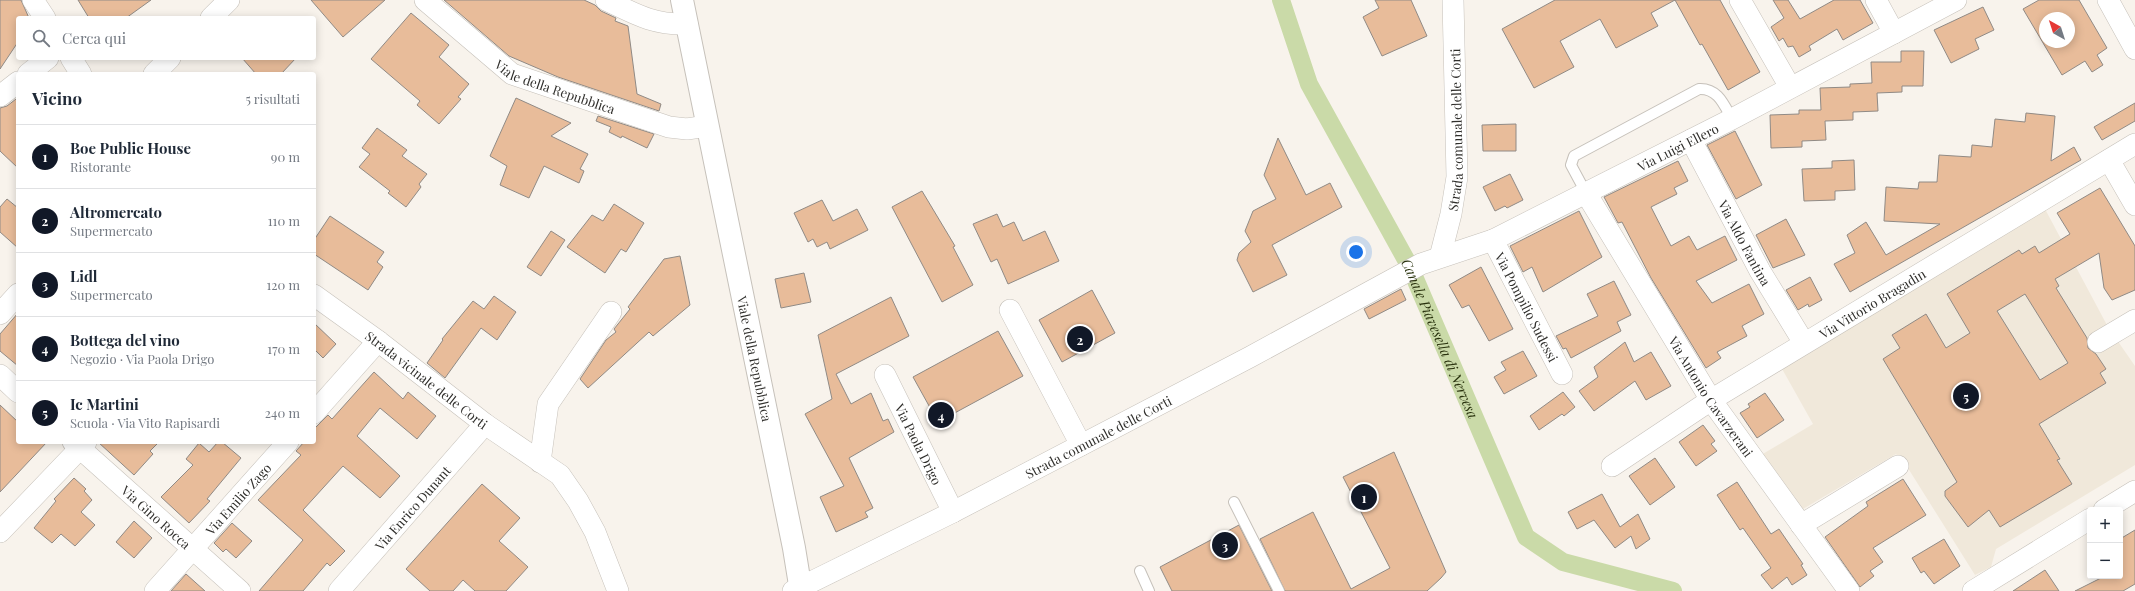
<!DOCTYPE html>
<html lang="it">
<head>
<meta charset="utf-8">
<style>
  :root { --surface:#fff; --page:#f6f6f7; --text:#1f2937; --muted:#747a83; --line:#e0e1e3; --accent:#111827 }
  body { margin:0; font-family:"Playfair Display",serif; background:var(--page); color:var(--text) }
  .controls { position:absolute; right:12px; bottom:12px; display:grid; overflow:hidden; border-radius:4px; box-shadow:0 2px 10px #0003 }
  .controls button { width:36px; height:36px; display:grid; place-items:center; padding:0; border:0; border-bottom:1px solid var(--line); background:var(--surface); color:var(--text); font:20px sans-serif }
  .compass { position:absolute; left:2039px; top:12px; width:36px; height:36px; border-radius:50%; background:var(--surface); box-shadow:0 2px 10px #0003; rotate:321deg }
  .you { position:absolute; left:1356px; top:252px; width:14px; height:14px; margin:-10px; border:3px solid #fff; border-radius:50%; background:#1a73e8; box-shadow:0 0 0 6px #1a73e833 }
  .badge { display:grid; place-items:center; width:26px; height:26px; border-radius:50%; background:var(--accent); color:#fff; font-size:13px; font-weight:700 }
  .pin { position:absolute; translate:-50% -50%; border:2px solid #fff; box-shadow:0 1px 4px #0006 }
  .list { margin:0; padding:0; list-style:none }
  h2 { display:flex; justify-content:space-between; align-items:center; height:52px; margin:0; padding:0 16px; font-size:17px }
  h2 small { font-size:13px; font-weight:400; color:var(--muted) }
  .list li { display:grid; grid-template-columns:26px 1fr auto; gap:12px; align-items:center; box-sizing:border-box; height:64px; padding:0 16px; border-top:1px solid var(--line) }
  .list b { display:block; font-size:15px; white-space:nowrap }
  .list p { margin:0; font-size:13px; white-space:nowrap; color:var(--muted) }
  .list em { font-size:13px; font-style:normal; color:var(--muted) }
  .icon { flex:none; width:22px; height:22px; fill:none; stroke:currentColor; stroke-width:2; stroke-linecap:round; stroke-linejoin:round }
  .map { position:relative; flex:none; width:2135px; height:591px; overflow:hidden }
  .search { position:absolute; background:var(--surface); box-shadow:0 2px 10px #0003; left:16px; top:16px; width:300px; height:44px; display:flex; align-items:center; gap:10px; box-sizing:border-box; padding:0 14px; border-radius:4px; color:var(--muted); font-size:15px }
  .panel { position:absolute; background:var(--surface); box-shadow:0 2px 10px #0003; left:16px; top:72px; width:300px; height:372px; border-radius:4px }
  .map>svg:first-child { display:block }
  .built { fill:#f0e8da }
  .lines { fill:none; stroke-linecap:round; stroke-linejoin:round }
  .canal { stroke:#cadaa8; stroke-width:18 }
  .building { fill:#e8bc9a; stroke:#908a85; fill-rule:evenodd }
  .service-casing { stroke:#c6c1ba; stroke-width:12 }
  .minor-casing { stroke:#c6c1ba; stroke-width:22 }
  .primary-casing { stroke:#c6c1ba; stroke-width:24 }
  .service { stroke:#fff; stroke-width:10 }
  .minor { stroke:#fff; stroke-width:21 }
  .primary { stroke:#fff; stroke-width:22 }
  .labels { text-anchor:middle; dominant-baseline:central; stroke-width:3; stroke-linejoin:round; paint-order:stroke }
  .street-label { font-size:13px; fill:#302f2c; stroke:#f8f3ec }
  .water-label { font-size:14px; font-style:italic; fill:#29320d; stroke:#f8f3ec }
</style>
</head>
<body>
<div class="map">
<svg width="2135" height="591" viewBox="0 0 2135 591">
  <rect width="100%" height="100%" fill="#f8f3ec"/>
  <path class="built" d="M2045 209 2108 327 2135 366V465L1996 549 1991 567 1975 575 1906 465 1896 454 1803 509 1795 507 1756 458 1813 424 1781 367Z"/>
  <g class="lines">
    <path class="canal" id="s1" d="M1281 0 1309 84 1410 267 1526 537 1563 562 1673 591"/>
  </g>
  <path class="building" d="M0 0H21L29 18H18V42L0 69Z
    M78 0H151L126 18H89Z
    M311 0H385L343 37Z
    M444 0H584L595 5 601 11 616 18 615 21 628 26 637 94 661 104 659 111 558 77 509 56Z
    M1375 0H1411L1427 36 1382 56 1363 17 1379 8Z
    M1555 0H1675L1651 13 1658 26 1616 48 1600 19 1560 41 1574 67 1534 88 1502 29Z
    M1675 0H1720L1760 72 1728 90 1702 44 1700 45Z
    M1773 0H1788L1800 19 1834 0H1860L1873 23 1843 40 1837 29 1809 46 1811 50 1799 57 1793 46 1788 47 1783 38 1779 41 1771 27 1784 18Z
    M2039 0H2079L2107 48 2097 55 2103 65 2092 72 2085 61 2062 75 2023 9ZM2045 18H2069V42H2045Z
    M1983 7 1994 30 1975 39 1979 49 1951 63 1934 30Z
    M411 13 449 45 439 57 469 84 458 97 461 99 439 124 417 105 420 101 371 59Z
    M1901 51H1924L1923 86H1902V92L1877 93 1878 111 1853 112V120L1825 121 1826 140 1802 141V147L1771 148 1770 115 1799 114V110H1821L1820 88 1850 87V84L1872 83 1871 62H1901Z
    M242 58H296L281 74H256Z
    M516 98 571 123 551 136 588 154 580 169 584 171 579 183 544 166 529 198 500 185 507 166 490 156Z
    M16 99 18 101V168L0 151V108L7 106Z
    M2135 103V121L2102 140 2094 127Z
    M2026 113 2055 116 2051 161 2074 147 2081 160 1850 292 1834 264 1855 253 1847 235 1866 222 1886 255 1940 224 1884 221 1886 187 1918 189 1919 182H1937L1939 155 1971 157 1972 145 1992 147 1995 119 2025 122Z
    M598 116 654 134 647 148 622 136 621 138 609 132 611 127 596 121Z
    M1516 124V151H1483L1482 125Z
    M377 128 407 150 402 156 427 174 419 184 421 187 406 207 388 193 390 191 359 167 370 154 362 148Z
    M1735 131 1762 185 1736 199 1707 145Z
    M1278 138 1306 195 1330 183 1342 207 1272 245 1287 275 1253 292 1237 260 1239 253 1251 242 1245 231 1253 211 1276 199 1264 175Z
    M1854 160 1855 190 1835 191V200L1804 201 1802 169 1832 168V161Z
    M1678 161 1688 181 1674 188 1677 194 1651 207 1671 246 1689 236 1697 250 1725 236 1737 260 1696 281 1712 303 1749 284 1764 314 1742 326 1747 336 1717 352 1721 358 1706 368 1651 278 1622 222 1618 223 1604 197Z
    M1510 174 1523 200 1507 208 1505 206 1495 211 1483 187Z
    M2100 188 2135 246V290L2112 300 2104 288 2099 253 2055 279 2059 286 2056 288 2087 338 2088 348 2096 354 2106 369 2100 373 2106 383 2039 424 2060 459 2057 460 2072 484 2000 527 1989 510 1968 527 1945 496V491L1957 482 1883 359 1900 348 1892 335 1926 314 1946 348 1970 333 1947 294 2019 250 2022 254 2035 246 2039 253 2070 234 2057 213ZM2025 294 2068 363 2040 380 1997 311Z
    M922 191 955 246 953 247 973 285 942 302 892 207Z
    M7 199 18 208V248L0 232V207Z
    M822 200 833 221 857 209 868 230 830 249 827 242 817 247 813 239 808 242 794 213Z
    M614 204 644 223 626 252 621 249 605 273 567 247 592 215 603 221Z
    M1579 211 1602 257 1543 292 1532 267 1523 272 1510 246Z
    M997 214 1003 227 1014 222 1023 241 1045 231 1059 261 1008 284 997 259 991 262 973 224Z
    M330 216 384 252 377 262 383 267 368 290 314 254V240Z
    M1786 219 1805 255 1773 268 1756 235Z
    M551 231 565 240 541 276 527 267Z
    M680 256 690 305 653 336 649 332 588 388 580 379 606 340 616 332 614 329 630 309 628 307 664 259Z
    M1481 267 1513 329 1489 341 1469 305 1462 308 1449 285Z
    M804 273 811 302 781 308 775 279Z
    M1810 277 1822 300 1809 307 1808 304 1798 310 1786 290Z
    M1614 281 1631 315 1617 322 1621 331 1571 358 1566 348 1563 349 1556 336 1598 316 1587 294Z
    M1401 289 1406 300 1369 319 1364 309Z
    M1092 290 1115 333 1062 362 1039 320Z
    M494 296 516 312 497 340 481 328 445 378 427 363 443 340 442 339 473 301 484 309Z
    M891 297 909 336 836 374 851 404 871 393 883 421 888 419 894 432 849 458 873 508 865 512 868 517 836 532 820 497 844 486 805 414 832 399 818 335Z
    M18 313V366L0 351V334Z
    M314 323 336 344 323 358 314 349Z
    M998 331 1023 376 938 422 913 377Z
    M1625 342 1634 362 1651 352 1671 386 1646 400 1635 381 1594 411 1579 391 1598 377 1594 367Z
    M1523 351 1537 376 1504 394 1494 377 1506 370 1501 362Z
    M374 372 403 399 408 392 436 416 417 439 380 408 357 436 400 476 380 498 343 466 303 510 345 551 330 566 327 563 303 591H259L303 540 258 500 301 455 296 451 304 442H314V429L328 415 332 419Z
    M1563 392 1575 407 1564 416 1562 414 1539 430 1530 416Z
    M1765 393 1784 420 1757 438 1740 413 1750 407 1748 404Z
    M0 405 18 422V442H47L0 492Z
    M1703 425 1715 441 1711 444 1717 451 1696 466 1679 442Z
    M98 442H159L150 451 153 454 134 475Z
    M218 442H222L241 458 207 499 210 501 189 523 161 497 193 465 186 459 199 443 209 452Z
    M1394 452 1446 572 1441 578 1427 591H1285L1260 539 1313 512 1351 589 1390 568 1343 477Z
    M1655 458 1675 487 1650 505 1629 476Z
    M74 478 86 489 84 491 92 500 81 512 95 525 75 546 61 534 52 543 34 528 56 501 54 499Z
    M1903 479 1926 515 1873 548 1883 562 1870 571 1874 576 1860 587 1825 537 1868 506 1866 502Z
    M1737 482 1771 534 1779 529 1803 564 1801 565 1807 575 1792 585 1787 577 1772 589 1761 575 1771 568 1743 528 1740 530 1717 495Z
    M482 484 520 518 499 541 528 567 506 591H475L463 580 453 591H430L406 569Z
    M1602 494 1620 527 1638 514 1650 539 1636 549 1631 536 1615 548 1594 520 1577 529 1568 512Z
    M134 521 152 538 134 558 116 542Z
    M232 523 252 541 236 558 226 549 223 552 214 543Z
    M1239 525 1272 591H1172L1160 567Z
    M2135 530V584L2123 591H2075L2105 576H2120V539Z
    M1944 539 1960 566 1934 584 1924 571 1921 573 1912 558Z
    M2045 570 2059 591H2013Z
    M186 574 205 591H171Z"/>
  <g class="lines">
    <g class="service-casing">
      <path id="service" d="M1586 193 1571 165 1574 156 1699 89C1718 88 1724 105 1732 119
        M1234 502 1279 591
        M1140 571 1149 591"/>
    </g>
    <g class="minor-casing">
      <g id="minor">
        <path d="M33 0 45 18"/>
        <path id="s2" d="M425 0 512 74 669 127 687 129 707 126"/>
        <path d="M606 0C635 14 653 25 687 24"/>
        <path d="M1740 0 1790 87"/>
        <path d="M1876 0 1894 33"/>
        <path d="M2108 0 2135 49"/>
        <path d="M211 18 229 0"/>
        <path d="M71 58 81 74"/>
        <path d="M28 74 48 58"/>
        <path d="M154 74 170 58"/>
        <path d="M0 96 18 82"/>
        <path id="s3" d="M1691 140 1760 271 1804 343"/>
        <path d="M2109 160 2135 205"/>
        <path id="s4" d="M1586 193 1711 400 1849 591"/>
        <path id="s5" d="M1493 240 1562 374"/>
        <path id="s6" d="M1440 257 1451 214 1457 177 1453 0"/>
        <path id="s7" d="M314 295 378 341 485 424 560 475 578 501 595 532 618 591"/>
        <path d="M1010 310 1081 445"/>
        <path d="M0 314 18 294"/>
        <path d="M2098 342 2135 320"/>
        <path d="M0 375 18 392"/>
        <path id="s8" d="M885 375 953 512"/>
        <path d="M314 413 378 341"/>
        <path id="s9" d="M73 442 240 591"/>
        <path d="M540 462 548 404 611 312"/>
        <path id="s10" d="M1612 466 1711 400 2135 144"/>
        <path d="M2104 510 2135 491"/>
        <path d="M1801 525 1898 466"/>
        <path d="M0 532 86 442"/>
        <path id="s11" d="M155 591 288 442"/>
        <path id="s12" d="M339 591 485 424"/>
        <path id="s13" d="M793 591 953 512 1250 357 1421 264 1493 240 1732 119 1956 0"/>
        <path d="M1973 591 2090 519"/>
      </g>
    </g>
    <g class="primary-casing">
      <g id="primary">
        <path id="s14" d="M682 0 794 548 801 591"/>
      </g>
    </g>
    <use href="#service" class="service"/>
    <use href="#minor" class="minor"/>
    <use href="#primary" class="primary"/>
  </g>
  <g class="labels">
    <g class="street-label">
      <text stroke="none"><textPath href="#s2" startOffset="159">Viale della Repubblica</textPath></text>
      <text stroke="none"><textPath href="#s6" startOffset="129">Strada comunale delle Corti</textPath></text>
      <text stroke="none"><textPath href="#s13" startOffset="991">Via Luigi Ellero</textPath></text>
      <text stroke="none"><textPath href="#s3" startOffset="116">Via Aldo Fantina</textPath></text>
      <text stroke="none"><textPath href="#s10" startOffset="307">Via Vittorio Bragadin</textPath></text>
      <text stroke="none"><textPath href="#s5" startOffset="75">Via Pompilio Sudessi</textPath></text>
      <text stroke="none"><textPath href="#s14" startOffset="366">Viale della Repubblica</textPath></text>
      <text stroke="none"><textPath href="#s7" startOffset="141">Strada vicinale delle Corti</textPath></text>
      <text stroke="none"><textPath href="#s4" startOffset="239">Via Antonio Cavarzerani</textPath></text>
      <text stroke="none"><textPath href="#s13" startOffset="342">Strada comunale delle Corti</textPath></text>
      <text stroke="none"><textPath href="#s8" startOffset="77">Via Paola Drigo</textPath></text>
      <text stroke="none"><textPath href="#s11" startOffset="124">Via Emilio Zago</textPath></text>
      <text stroke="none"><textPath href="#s12" startOffset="111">Via Enrico Dunant</textPath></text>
      <text stroke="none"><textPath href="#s9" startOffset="112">Via Gino Rocca</textPath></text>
    </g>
    <g class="water-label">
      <text stroke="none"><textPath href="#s1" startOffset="375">Canale Piavesella di Nervesa</textPath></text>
    </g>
  </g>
</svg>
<div class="controls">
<button>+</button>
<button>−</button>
</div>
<svg class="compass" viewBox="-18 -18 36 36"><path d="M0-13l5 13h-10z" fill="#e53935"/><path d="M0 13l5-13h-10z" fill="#747a83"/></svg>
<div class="you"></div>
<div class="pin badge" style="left:1364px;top:497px">1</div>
<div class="pin badge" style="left:1080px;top:339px">2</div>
<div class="pin badge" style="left:1225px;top:545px">3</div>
<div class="pin badge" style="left:941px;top:415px">4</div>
<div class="pin badge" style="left:1966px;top:396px">5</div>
<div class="search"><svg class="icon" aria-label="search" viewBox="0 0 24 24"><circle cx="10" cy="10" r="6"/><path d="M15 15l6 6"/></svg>Cerca qui</div>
<section class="panel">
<h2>Vicino<small>5 risultati</small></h2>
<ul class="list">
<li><span class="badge">1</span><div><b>Boe Public House</b><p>Ristorante</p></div><em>90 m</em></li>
<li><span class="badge">2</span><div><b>Altromercato</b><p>Supermercato</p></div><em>110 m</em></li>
<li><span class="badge">3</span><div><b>Lidl</b><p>Supermercato</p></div><em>120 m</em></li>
<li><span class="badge">4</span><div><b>Bottega del vino</b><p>Negozio · Via Paola Drigo</p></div><em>170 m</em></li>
<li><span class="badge">5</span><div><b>Ic Martini</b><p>Scuola · Via Vito Rapisardi</p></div><em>240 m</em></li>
</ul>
</section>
</div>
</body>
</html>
